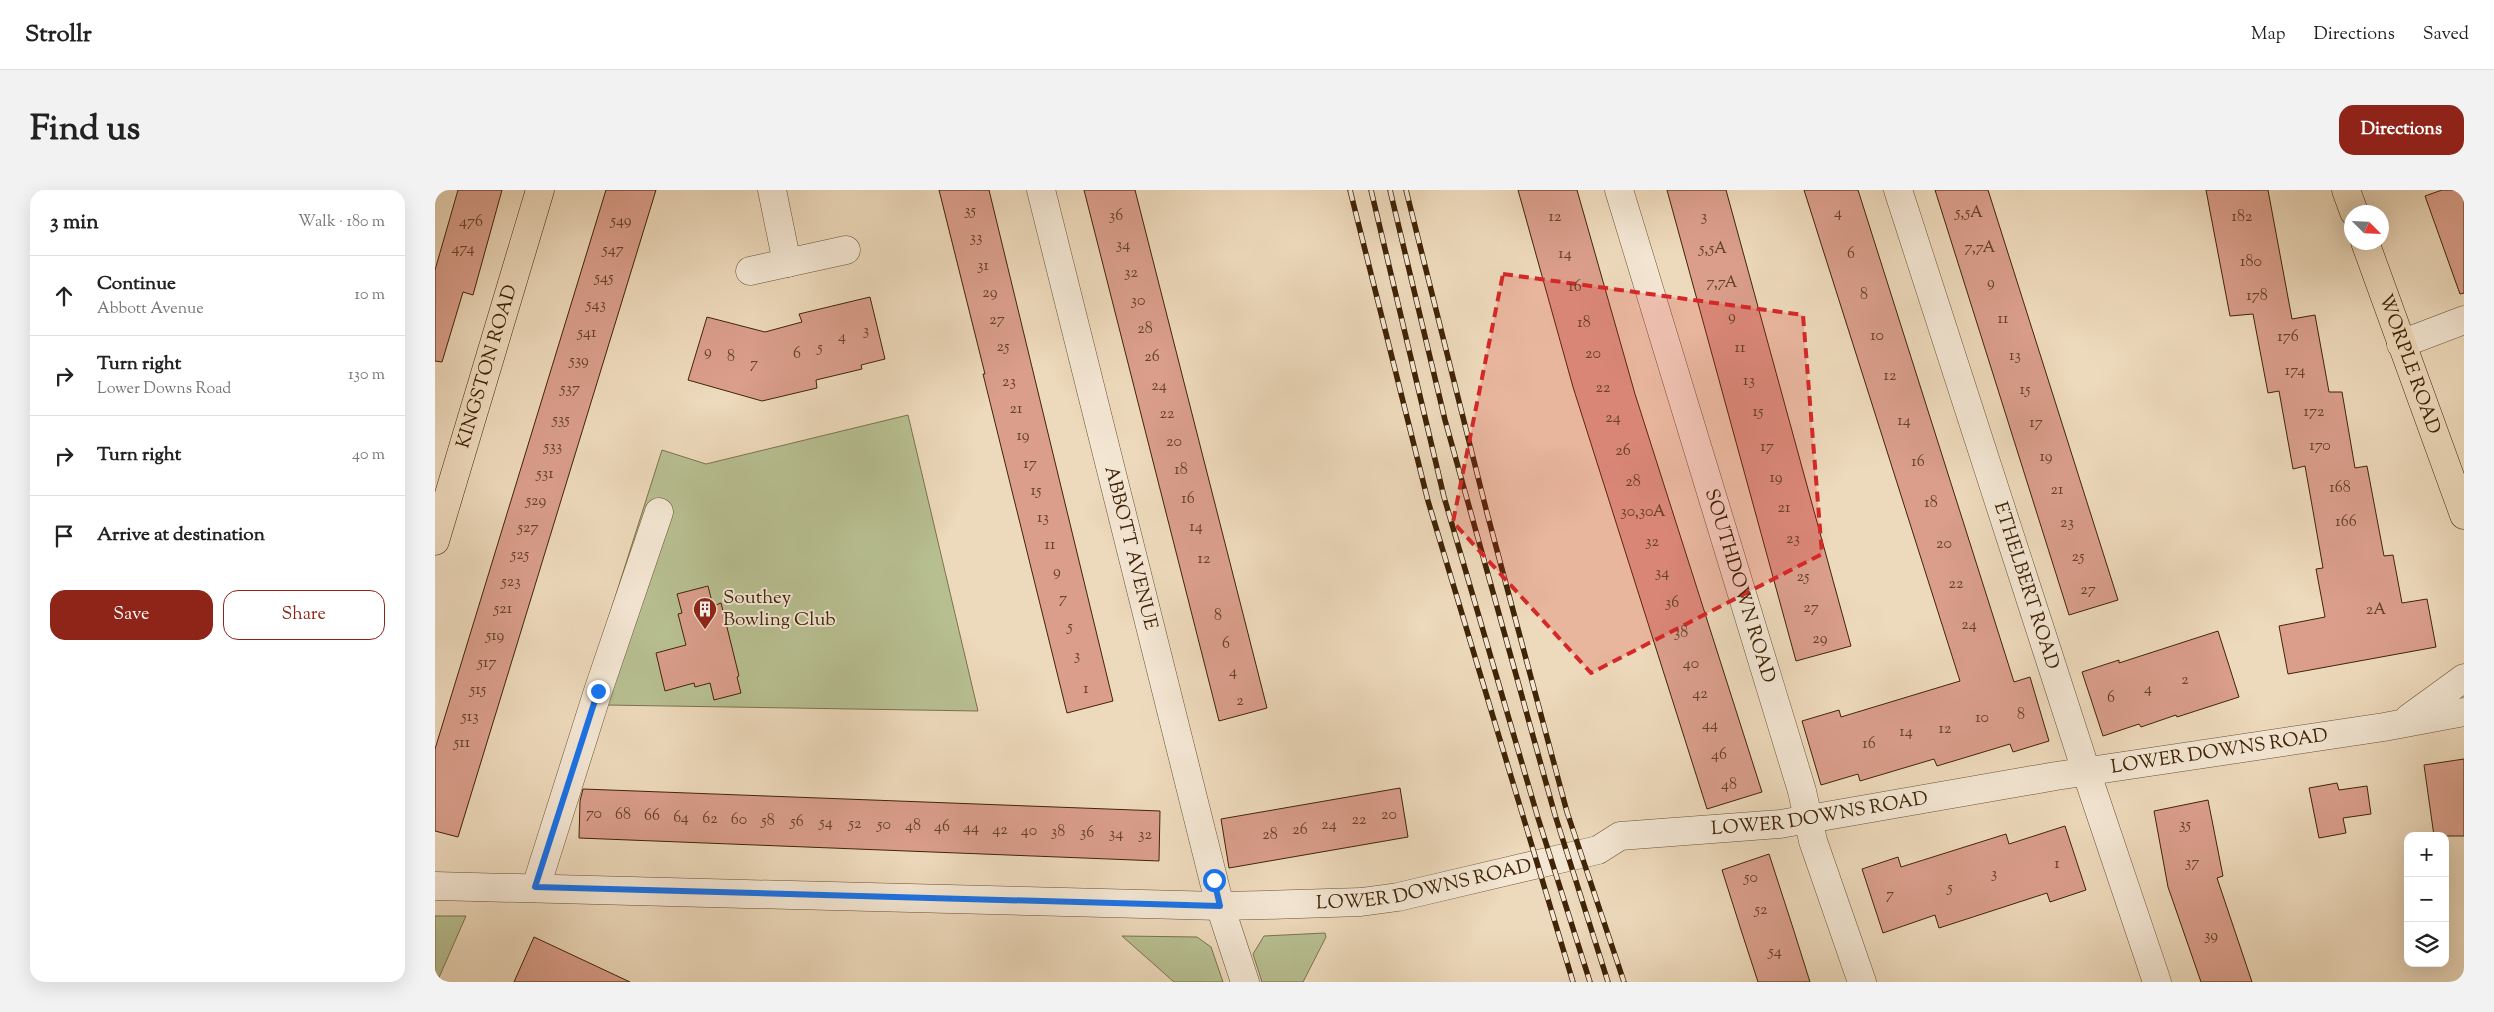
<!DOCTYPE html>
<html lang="en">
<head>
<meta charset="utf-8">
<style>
  :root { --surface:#fff; --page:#f2f2f2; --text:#222; --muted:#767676; --line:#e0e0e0; --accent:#8f2418 }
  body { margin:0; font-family:"Sorts Mill Goudy",serif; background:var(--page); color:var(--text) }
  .controls { position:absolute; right:15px; bottom:15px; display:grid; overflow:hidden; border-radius:10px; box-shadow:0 5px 20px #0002 }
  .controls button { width:45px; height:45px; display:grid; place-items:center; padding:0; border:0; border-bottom:1px solid var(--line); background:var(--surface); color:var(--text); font:25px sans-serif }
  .compass { position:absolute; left:1909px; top:15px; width:45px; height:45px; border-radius:50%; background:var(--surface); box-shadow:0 5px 20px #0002; rotate:114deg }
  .stop { position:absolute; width:15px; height:15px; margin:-11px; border:4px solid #1a73e8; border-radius:50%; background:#fff }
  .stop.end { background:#1a73e8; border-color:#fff; box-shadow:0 1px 5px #0008 }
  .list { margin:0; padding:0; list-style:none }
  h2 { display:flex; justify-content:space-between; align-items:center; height:65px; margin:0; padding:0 20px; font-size:21px }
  h2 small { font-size:16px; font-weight:400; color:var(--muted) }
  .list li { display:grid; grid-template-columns:32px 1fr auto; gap:15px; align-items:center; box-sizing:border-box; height:80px; padding:0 20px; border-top:1px solid var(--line) }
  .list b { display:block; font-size:19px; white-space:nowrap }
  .list p { margin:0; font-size:16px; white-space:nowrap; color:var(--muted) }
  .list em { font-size:16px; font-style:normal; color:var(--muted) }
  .actions { display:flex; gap:10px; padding:15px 20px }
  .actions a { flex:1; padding:11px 0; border:1px solid var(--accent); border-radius:15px; text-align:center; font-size:18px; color:var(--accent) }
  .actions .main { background:var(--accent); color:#fff }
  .icon { flex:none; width:28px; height:28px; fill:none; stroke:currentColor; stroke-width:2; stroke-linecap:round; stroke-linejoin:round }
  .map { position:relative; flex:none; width:2029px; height:792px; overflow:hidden; border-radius:15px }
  header { display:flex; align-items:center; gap:30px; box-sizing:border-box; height:70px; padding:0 25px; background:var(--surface); border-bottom:1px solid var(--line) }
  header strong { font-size:24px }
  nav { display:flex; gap:28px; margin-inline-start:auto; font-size:18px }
  .intro { display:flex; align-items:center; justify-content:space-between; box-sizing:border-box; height:120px; padding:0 30px }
  h1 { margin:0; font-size:35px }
  .button { padding:12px 22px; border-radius:15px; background:var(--accent); color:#fff; font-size:18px; font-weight:700 }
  main { display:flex; gap:30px; padding:0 30px }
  aside { flex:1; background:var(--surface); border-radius:15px; box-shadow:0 5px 20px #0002 }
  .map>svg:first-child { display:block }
  .green { fill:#b7bf91; stroke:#7c724c }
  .building { fill:#da9e8b; stroke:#402407 }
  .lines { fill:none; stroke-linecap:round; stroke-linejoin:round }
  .minor-casing { stroke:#6b5134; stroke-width:29 }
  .major-casing { stroke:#402407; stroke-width:29 }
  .minor { stroke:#f3e6d3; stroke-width:28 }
  .major { stroke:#edd9bb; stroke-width:28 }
  .rail-casing { stroke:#402407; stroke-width:5.5 }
  .rail { stroke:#f3e6d3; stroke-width:4; stroke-dasharray:11; stroke-linecap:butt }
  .route { stroke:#1a73e8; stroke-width:6 }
  .marked { fill:#d62828; fill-opacity:0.2; stroke:#d62828; stroke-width:4; stroke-dasharray:10 6; stroke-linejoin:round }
  .labels { text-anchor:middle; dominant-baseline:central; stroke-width:4; stroke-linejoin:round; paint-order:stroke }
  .number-label { font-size:16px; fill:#664228 }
  .street-label { font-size:19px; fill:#402407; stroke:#f3e6d3 }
  .poi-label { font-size:19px; fill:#402407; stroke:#f3e6d3; text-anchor:start }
</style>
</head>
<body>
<header>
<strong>Strollr</strong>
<nav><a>Map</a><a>Directions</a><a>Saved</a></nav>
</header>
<div class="intro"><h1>Find us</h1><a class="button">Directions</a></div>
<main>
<aside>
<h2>3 min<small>Walk · 180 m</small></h2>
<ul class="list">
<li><svg class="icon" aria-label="ahead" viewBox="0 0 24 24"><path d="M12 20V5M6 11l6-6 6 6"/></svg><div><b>Continue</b><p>Abbott Avenue</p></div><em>10 m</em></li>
<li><svg class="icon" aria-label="right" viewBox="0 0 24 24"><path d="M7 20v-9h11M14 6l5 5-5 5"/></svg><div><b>Turn right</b><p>Lower Downs Road</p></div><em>130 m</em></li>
<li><svg class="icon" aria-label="right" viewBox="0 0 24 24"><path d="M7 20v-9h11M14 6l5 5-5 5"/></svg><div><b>Turn right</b></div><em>40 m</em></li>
<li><svg class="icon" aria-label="arrive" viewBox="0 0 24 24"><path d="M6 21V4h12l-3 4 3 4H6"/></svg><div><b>Arrive at destination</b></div></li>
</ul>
<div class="actions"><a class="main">Save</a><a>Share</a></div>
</aside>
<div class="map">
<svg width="2029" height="792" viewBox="0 0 2029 792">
  <rect width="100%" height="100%" fill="#edd9bb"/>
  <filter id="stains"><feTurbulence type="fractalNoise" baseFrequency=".004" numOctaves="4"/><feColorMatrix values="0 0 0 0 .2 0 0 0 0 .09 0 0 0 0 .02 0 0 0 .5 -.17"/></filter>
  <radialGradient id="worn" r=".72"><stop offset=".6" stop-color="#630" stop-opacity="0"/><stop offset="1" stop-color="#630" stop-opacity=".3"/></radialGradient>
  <path class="green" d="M473 225 543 521 171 515 148 508 227 260 271 274Z
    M0 726H31L2 792H0Z
    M890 743 891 747 868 792H827L818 764 829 746Z
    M687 746 762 747 776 757 788 792H739Z"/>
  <path class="building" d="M23 0H67L38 105 28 102 7 172 0 171V80Z
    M171 0H221L23 647 0 641V559Z
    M504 0H554L678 511 632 523 548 184H550Z
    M649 0H700L832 518 784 531Z
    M1083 0H1142L1200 204 1327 602 1272 619 1138 197Z
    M1232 0H1291L1416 456 1361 471Z
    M1369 0H1423L1579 492 1595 487 1614 551 1578 562 1575 554 1502 576 1499 569 1425 591 1423 584 1386 595 1367 531 1404 520 1406 527 1525 491Z
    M1500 0H1553L1683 410 1634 425Z
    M1771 0H1833L1857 129 1880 125 1894 202H1907L1920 278 1932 276 1949 366 1958 365 1967 413 1992 409 2001 457 1853 484 1844 436 1890 427 1881 379 1888 378 1878 321 1870 276 1858 279 1844 201 1833 203 1818 124 1795 126Z
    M2007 0H2029V103L2025 104 1990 6Z
    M435 107 450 169 426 175 427 179 381 190 382 198 327 211 253 190 272 127 330 142 367 132 364 124Z
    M273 396 278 416 286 413 304 486 302 487 306 503 279 510 275 493 260 497 259 493 230 501 221 463 251 455 243 424 247 423 242 404Z
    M1783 441 1804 507 1742 527 1741 525 1706 537 1704 534 1668 546 1647 482 1684 470V473Z
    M2029 569V646H1999L1989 575Z
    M1902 593 1904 600 1932 596 1936 624 1908 628 1911 643 1884 648 1874 598Z
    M965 598 973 647 794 678 786 629Z
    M148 599 725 621 724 671 144 648 145 611Z
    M1773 610 1788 686 1782 688 1817 792H1766L1733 697 1719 621Z
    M1630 636 1651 700 1615 712 1612 703 1504 738 1500 725 1448 743 1427 679 1463 667 1466 677 1571 644 1574 654Z
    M1334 664 1358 738 1375 792H1323L1307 743 1287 680Z
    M99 747 195 792H79Z"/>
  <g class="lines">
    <g class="minor-casing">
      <g id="minor">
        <path d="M337 0 352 73"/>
        <path id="s1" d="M606 0 785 716 810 792"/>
        <path id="s2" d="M1184 0 1367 601 1378 651 1427 792"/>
        <path id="s3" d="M1463 0 1651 581 1722 792"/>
        <path d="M315 81 411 60"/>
        <path d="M1966 154 2029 130"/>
        <path d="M1974 528 2029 488"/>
        <path id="s4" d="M0 696 785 716 831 715 926 712 963 707 1163 660 1185 646 1345 634 1621 586 1949 537 2029 522"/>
        <path d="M101 697 163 501 224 322"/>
      </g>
    </g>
    <g class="major-casing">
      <g id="major">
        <path d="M1911 0 1919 22"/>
        <path id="s5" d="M1930 52 2029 325"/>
        <path id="s6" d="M0 351 105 0"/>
      </g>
    </g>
    <use href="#minor" class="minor"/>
    <use href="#major" class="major"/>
    <g class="rail-casing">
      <path id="rail" d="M915 0 993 311 1138 792
        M936 0 1009 307 1103 628 1155 792
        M955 0 1010 230 1120 625 1173 792
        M971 0 1052 323 1132 622 1189 792"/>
    </g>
    <use href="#rail" class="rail"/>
  </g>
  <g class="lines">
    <path class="route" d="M163 501 100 697 785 716 779 690"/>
  </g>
  <path class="marked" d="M1068 84 1368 125 1387 364 1156 483 1018 332Z"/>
  <defs>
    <g id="building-pin" transform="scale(1.25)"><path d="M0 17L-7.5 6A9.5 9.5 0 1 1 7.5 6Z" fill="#8f2418" stroke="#f3e6d3"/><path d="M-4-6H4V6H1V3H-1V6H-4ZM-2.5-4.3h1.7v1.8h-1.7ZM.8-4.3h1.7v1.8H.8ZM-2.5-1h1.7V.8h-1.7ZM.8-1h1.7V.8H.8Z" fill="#fff"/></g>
  </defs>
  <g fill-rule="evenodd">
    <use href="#building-pin" x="270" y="419"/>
  </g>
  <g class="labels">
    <g class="number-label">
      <text x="535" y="21">35</text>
      <text x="1403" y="23">4</text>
      <text x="1534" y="23">5,5A</text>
      <text x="681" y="26">36</text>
      <text x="1120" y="27">12</text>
      <text x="1269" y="27">3</text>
      <text x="1807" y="27">182</text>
      <text x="186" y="31">549</text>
      <text x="36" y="32">476</text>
      <text x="541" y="48">33</text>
      <text x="688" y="55">34</text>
      <text x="1545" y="58">7,7A</text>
      <text x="28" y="59">474</text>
      <text x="1278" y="59">5,5A</text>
      <text x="178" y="60">547</text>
      <text x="1130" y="64">14</text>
      <text x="1416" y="64">6</text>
      <text x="1816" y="72">180</text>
      <text x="548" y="76">31</text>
      <text x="696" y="83">32</text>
      <text x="169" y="88">545</text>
      <text x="1287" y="93">7,7A</text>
      <text x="1556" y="93">9</text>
      <text x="1140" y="97">16</text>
      <text x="555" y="103">29</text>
      <text x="1429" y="105">8</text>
      <text x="1822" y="106">178</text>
      <text x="703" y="111">30</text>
      <text x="161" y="115">543</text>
      <text x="1297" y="127">9</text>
      <text x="1568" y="129">11</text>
      <text x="562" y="130">27</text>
      <text x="1149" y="133">18</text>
      <text x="710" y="139">28</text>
      <text x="431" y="141">3</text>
      <text x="152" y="143">541</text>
      <text x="1442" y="146">10</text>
      <text x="407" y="147">4</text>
      <text x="1853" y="147">176</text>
      <text x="568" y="157">25</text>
      <text x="385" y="158">5</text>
      <text x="1305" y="158">11</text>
      <text x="273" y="162">9</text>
      <text x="362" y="164">6</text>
      <text x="1158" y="164">20</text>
      <text x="1580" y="166">13</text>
      <text x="296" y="167">8</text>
      <text x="717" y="167">26</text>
      <text x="144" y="171">539</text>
      <text x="319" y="174">7</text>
      <text x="1860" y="181">174</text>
      <text x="1455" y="186">12</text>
      <text x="1314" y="191">13</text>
      <text x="574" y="192">23</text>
      <text x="724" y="196">24</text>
      <text x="1168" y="198">22</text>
      <text x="135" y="199">537</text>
      <text x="1590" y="200">15</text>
      <text x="581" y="219">21</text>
      <text x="1323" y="222">15</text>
      <text x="1879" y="222">172</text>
      <text x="732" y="224">22</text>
      <text x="1178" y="228">24</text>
      <text x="126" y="230">535</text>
      <text x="1469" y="231">14</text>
      <text x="1601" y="233">17</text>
      <text x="588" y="246">19</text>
      <text x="739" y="252">20</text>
      <text x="1885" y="256">170</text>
      <text x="118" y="257">533</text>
      <text x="1332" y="257">17</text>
      <text x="1188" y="261">26</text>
      <text x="1611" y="267">19</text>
      <text x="1483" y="272">16</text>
      <text x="595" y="274">17</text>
      <text x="746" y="280">18</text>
      <text x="110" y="284">531</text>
      <text x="1341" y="288">19</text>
      <text x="1198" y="292">28</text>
      <text x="1905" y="298">168</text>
      <text x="1622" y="300">21</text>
      <text x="601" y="301">15</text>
      <text x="753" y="309">16</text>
      <text x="101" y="311">529</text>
      <text x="1496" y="313">18</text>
      <text x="1349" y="318">21</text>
      <text x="1208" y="322">30,30A</text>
      <text x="608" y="328">13</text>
      <text x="1911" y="332">166</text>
      <text x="1632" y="333">23</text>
      <text x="761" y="337">14</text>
      <text x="93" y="338">527</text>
      <text x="1358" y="349">23</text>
      <text x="1217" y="352">32</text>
      <text x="1509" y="354">20</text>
      <text x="615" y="355">11</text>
      <text x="85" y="365">525</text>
      <text x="1643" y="367">25</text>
      <text x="769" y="369">12</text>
      <text x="622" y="382">9</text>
      <text x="1227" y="383">34</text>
      <text x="1368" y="387">25</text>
      <text x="76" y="392">523</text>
      <text x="1521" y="394">22</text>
      <text x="1653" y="400">27</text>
      <text x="628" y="409">7</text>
      <text x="1237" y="413">36</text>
      <text x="1376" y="418">27</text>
      <text x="68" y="419">521</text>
      <text x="1941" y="420">2A</text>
      <text x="783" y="426">8</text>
      <text x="1534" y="435">24</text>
      <text x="635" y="437">5</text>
      <text x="1246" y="443">38</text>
      <text x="60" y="446">519</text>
      <text x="1385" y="449">29</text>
      <text x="791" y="454">6</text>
      <text x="642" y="466">3</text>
      <text x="52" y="473">517</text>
      <text x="1256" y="474">40</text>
      <text x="798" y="482">4</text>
      <text x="1750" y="490">2</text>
      <text x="651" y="499">1</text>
      <text x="1713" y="499">4</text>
      <text x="43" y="500">515</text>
      <text x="1265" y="504">42</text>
      <text x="1676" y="508">6</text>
      <text x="805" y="511">2</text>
      <text x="1586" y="525">8</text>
      <text x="35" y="527">513</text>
      <text x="1547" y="528">10</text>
      <text x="1275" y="535">44</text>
      <text x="1510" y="539">12</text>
      <text x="1471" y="542">14</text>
      <text x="27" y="553">511</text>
      <text x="1434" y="554">16</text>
      <text x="1284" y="565">46</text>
      <text x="1294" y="595">48</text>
      <text x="159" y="624">70</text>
      <text x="188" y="625">68</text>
      <text x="954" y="625">20</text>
      <text x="217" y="626">66</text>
      <text x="246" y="628">64</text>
      <text x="275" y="629">62</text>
      <text x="304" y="630">60</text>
      <text x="924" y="630">22</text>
      <text x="333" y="631">58</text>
      <text x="362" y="632">56</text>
      <text x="391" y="633">54</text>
      <text x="420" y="634">52</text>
      <text x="449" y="635">50</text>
      <text x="894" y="635">24</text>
      <text x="1750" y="635">35</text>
      <text x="478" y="636">48</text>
      <text x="507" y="637">46</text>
      <text x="536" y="638">44</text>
      <text x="565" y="640">42</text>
      <text x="865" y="640">26</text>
      <text x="594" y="641">40</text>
      <text x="623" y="642">38</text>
      <text x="652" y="643">36</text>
      <text x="681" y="644">34</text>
      <text x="710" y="645">32</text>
      <text x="835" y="645">28</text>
      <text x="1757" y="673">37</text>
      <text x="1622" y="674">1</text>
      <text x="1559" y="684">3</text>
      <text x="1316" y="688">50</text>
      <text x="1515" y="698">5</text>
      <text x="1455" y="705">7</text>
      <text x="1326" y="720">52</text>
      <text x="1776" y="746">39</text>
      <text x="1340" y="762">54</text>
    </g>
    <g class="street-label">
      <text stroke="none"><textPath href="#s5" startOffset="130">WORPLE ROAD</textPath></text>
      <text stroke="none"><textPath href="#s6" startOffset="182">KINGSTON ROAD</textPath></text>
      <text stroke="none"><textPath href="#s1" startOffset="369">ABBOTT AVENUE</textPath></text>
      <text stroke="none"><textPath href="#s2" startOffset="414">SOUTHDOWN ROAD</textPath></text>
      <text stroke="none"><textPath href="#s3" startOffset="416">ETHELBERT ROAD</textPath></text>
      <text stroke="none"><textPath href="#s4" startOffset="1801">LOWER DOWNS ROAD</textPath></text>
      <text stroke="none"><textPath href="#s4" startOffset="1396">LOWER DOWNS ROAD</textPath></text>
      <text stroke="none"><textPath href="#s4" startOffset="991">LOWER DOWNS ROAD</textPath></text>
    </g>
    <g class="poi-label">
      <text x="288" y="408">Southey<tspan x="288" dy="22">Bowling Club</tspan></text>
    </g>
  </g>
  <rect width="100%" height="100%" filter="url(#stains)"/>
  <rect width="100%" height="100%" fill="url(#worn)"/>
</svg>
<div class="controls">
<button>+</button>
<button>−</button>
<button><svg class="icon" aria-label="layers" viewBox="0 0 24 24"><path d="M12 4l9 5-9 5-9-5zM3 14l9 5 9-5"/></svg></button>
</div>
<svg class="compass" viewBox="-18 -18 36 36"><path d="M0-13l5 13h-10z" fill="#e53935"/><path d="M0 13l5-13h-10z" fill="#767676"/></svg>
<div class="stop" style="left:779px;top:690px"></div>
<div class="stop end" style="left:163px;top:501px"></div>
</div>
</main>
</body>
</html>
